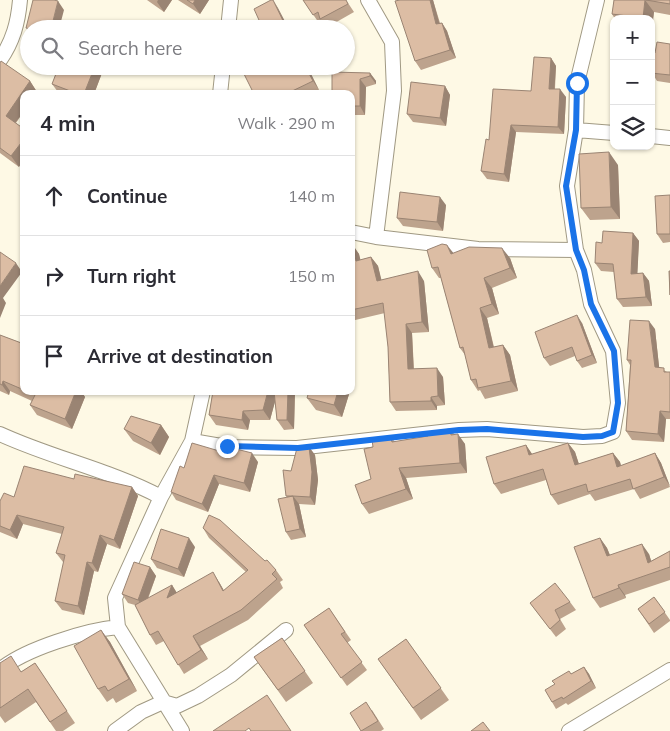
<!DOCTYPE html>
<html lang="en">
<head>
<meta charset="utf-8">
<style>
  :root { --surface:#fff; --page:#f2f2f3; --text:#2b2b33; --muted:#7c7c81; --line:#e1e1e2 }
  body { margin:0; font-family:Mulish,sans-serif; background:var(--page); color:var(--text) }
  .controls { position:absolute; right:15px; top:15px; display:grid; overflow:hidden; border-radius:10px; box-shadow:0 1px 4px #0004 }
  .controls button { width:45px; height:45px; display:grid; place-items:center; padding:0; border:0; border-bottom:1px solid var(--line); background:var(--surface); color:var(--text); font:25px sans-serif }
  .stop { position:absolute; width:15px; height:15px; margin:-11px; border:4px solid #1a73e8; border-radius:50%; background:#fff }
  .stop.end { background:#1a73e8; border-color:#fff; box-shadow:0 1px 5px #0008 }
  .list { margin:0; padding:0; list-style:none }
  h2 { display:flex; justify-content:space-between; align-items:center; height:65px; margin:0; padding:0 20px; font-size:21px }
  h2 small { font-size:16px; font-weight:400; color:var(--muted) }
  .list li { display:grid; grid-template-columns:32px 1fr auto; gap:15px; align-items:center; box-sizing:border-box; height:80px; padding:0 20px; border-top:1px solid var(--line) }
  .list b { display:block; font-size:19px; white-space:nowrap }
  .list em { font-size:16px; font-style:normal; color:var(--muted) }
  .icon { flex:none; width:28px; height:28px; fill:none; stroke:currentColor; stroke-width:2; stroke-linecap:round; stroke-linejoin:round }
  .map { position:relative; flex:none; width:670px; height:731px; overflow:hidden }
  .search { position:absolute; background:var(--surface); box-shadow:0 1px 4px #0004; left:20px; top:20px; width:335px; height:55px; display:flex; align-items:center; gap:12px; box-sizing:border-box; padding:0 18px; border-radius:28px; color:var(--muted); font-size:19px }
  .panel { position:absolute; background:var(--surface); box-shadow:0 1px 4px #0004; left:20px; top:90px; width:335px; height:305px; border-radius:10px }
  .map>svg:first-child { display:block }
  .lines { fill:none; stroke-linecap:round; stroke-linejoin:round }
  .street-casing { stroke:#a09983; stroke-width:16 }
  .street { stroke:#fff; stroke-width:14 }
  .wall { fill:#bda38d }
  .shaded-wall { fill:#9a8473 }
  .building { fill:#dcbda4; stroke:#9a8473 }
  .route { stroke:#1a73e8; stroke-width:6 }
</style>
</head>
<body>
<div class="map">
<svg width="670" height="731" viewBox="0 0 670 731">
  <rect width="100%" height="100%" fill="#fef9e5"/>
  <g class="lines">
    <g class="street-casing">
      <path id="street" d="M368 0 392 42 394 91 376 237
        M228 29 231 0
        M0 60C13 41 18 23 20 0
        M220 94 223 66
        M576 130 614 133
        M651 136 670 138
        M351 232 376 237 478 249 576 250
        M0 434C52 458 110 470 161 497
        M192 441 227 447 297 448 459 430 487 429 583 437 602 436 613 432 618 403 613 351 591 304 584 270 576 250 567 186 576 130 577 83 597 0
        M0 670C24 649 87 630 118 627
        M115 731 141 712 163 702 177 706 198 696 231 675 286 630
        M182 731 118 627 115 598 161 497 192 441 203 391
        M569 731 670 670"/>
    </g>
    <use href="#street" class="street"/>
  </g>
  <path class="wall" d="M147 0H172L164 12Z
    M178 0H209L200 14Z
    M303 0H346L354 12 326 28 322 22 319 23Z
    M400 0H433L440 23H442L447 31 456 58 421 70 415 61Z
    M614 0H670V15L654 12 651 30V19H615L612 14Z
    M670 44V83L657 81 654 76H653L651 74V52L655 53Z
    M551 58 556 66 555 89 566 97 564 134 516 132 509 182 487 179 481 171Z
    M0 63 30 81 37 92 16 123 19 167 0 153Z
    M59 66H97L102 73 94 94H62L58 92 52 84Z
    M257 66H307L319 90 310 94H254Z
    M370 73 376 81V84L366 87 365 115H351V94H332Z
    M445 86 450 95 446 126 413 122 407 114Z
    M618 165 620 219 590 220 581 208Z
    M670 195V242L663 243 657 234Z
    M446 205 443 231 403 226 397 218Z
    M633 233 639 241 637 274 643 273 649 281 652 306 623 307 617 299 614 272 601 271 595 263 602 243Z
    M351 245 359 254 360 260 371 257 378 266 381 280 424 281 429 332 412 333 414 369 443 377 445 405 437 406V410L396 411 390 402 388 347 385 313 351 321Z
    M453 253 510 258 517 278 492 288 499 314 487 318 494 347 503 345 510 355 518 391 485 399 480 390 478 391 471 380 465 355 460 348 441 278H439L432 268Z
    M582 323 597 363 582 368 577 361 575 356 550 366 544 358Z
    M655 329 659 367 667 372H670V419H666L664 442 632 440 626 431 630 365 627 360Z
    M0 335 24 344V391H81L85 397 72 429 37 415 30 405 32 401 10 391 9 395 0 391Z
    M213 391H295L294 429 284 430 277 420 275 401 270 420H250L248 430 216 425 209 415Z
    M350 391 342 417 316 410 307 398Z
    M161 425 169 437 160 455 133 441 124 429Z
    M450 429 454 434 465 444 467 473 406 478 413 499 369 514 362 504 371 479 373 447 390 436 395 442 428 436Z
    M568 443 575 452 579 464 613 453 620 462 621 466 655 453 661 463 670 487 640 499 634 489 595 501 590 494 558 505 551 495 546 480 501 494 494 484 526 445 532 454Z
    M309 447 315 455 318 480 315 505 299 504 306 537 291 540 286 532 287 497 286 496 291 471Z
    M226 453 258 462 250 492 219 484 208 512 176 500 171 492 184 468Z
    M74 479 132 487 138 496 120 549 107 544 98 572 94 571 84 615 62 610 55 601 64 562H63L56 553 62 534 23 524 17 539 0 532V501Z
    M203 528 265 561 276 570 283 580 280 582 283 588 248 620 200 646 208 659 184 674 164 641 156 645 150 635 135 605 128 603 122 594 150 567 156 576 148 599 172 585 177 593 219 582 224 591 246 572 209 538Z
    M600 538 607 548 610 555 649 554 651 561 670 551V580L625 595 626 598 600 608 593 598Z
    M195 547 184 577 157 568 151 559Z
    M654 597 670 620V621L654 633 638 609Z
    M570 602 576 610 560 619 566 629 556 637 530 603Z
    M329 608 351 640 347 643 367 670 347 686 304 625Z
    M101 630 110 642 137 691 116 703 113 698 107 702 98 689Z
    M282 638 313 683 286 702 254 657Z
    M406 639 449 700 421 720 378 659Z
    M0 663 21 672 35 663 75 723 63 731H56L36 702 5 723 0 716Z
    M584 667 589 674 596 688 568 705 566 703 556 709 552 702 555 684 571 674Z
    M372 710 384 729 381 731H361Z"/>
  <path class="shaded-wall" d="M158 0H172L164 12 157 2Z
    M195 0H209L200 14 193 4Z
    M273 0 278 8 289 29H287Z
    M430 0H433L442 33 436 24Z
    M645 0 654 12 652 30 651 19H644L643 18Z
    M58 1 64 10 59 29H51Z
    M442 23 447 31 456 58 450 50Z
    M551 58 556 66 554 96 549 89Z
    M95 66H97L102 73 94 94H84Z
    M305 66H307L319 90 313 81Z
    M370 73 376 81V84L370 76Z
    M360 79 366 87 365 115 360 106Z
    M30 81 37 92 36 94H24V111L13 126 6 116Z
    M445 86 450 95 446 126 440 118Z
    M560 89 566 97 564 134 558 127Z
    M511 125 516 132 509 182 504 174Z
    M24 139V160L19 167 11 156Z
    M609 152 618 165 620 219 611 207Z
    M440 197 446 205 443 231 437 222Z
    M633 233 639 241 637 283 631 274Z
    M353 245 359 254 363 270 356 261Z
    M447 245 455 255 451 254Z
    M502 248 510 258 517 278 510 268Z
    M371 257 378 266 384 290 377 281Z
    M16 263 22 272 3 298 6 303 0 318V286Z
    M418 271 424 281 429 332 422 322Z
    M643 273 649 281 652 306 646 297Z
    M484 278 492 288 499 314 492 304Z
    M480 308 487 318 496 358 489 348Z
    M577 315 582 323 597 363 592 355Z
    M649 321 655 329 660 375 655 367Z
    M406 324 412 333 414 379 408 369Z
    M503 345 510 355 518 391 511 381Z
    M351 366 355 371 351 385Z
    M437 368 443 377 445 405 438 396Z
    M3 381 10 391 9 395 2 385Z
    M76 391H81L85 397 72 429 65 419Z
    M268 391H278L270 420 263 410Z
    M288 391H295L294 429 287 420Z
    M338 391H350L342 417 334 405Z
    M431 397 437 406V410L431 401Z
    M243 411 250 420 248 430 242 420Z
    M660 411 666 419 664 442 658 434Z
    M161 425 169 437 160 455 151 443Z
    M458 434 465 444 467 473 460 463Z
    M568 443 575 452 582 474 575 465Z
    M526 445 532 454 529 455Z
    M309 447 315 455 318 480 315 505 310 497Z
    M252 453 258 462 250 492 244 483Z
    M613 453 620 462 624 477 617 467Z
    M655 453 661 463 670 486 664 477Z
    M399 468 406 478 413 499 406 489Z
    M214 475 219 484 208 512 202 504Z
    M132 487 138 496 120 549 114 540Z
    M293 496 299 504 306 537 300 529Z
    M17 515 23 524 17 539 10 530Z
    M100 535 107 544 98 572 92 563Z
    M189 538 195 547 184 577 178 569Z
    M600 538 607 548 614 566 607 556Z
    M642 544 649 554 655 573 648 563Z
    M87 562 94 571 84 615 78 606Z
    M150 567 156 576 144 608 138 600Z
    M213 572 219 582 230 601 223 591Z
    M172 585 178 595 167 598Z
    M618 585 625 595 626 598 619 588Z
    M101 630 110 642 137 691 129 679Z
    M193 636 200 646 208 659 201 650Z
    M584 667 589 674 596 688 591 681Z"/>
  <path class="building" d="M33 0H54L58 1 51 29H30L26 28Z
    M187 0H195L193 4Z
    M271 0H273L287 29H263L254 9Z
    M303 0H346L348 4 320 19 318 12 313 15Z
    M400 0H430L436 24 442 23 450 50 415 61 395 1Z
    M614 0H645L643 18 612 14Z
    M646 0H670V4Z
    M657 42 670 44V75L651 73 652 69H651V52L655 53Z
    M534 57 551 58 549 89H560L558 127 511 125 504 174 481 171 486 139 489 140 493 89 531 91Z
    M1 61 30 81 6 116 24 129V139L11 156 0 148V63Z
    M59 66H95L84 94H78L52 84Z
    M257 66H305L313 81 286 94H254L244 74Z
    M332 72 370 73V76L360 79V106H351V94H332Z
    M411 82 445 86 440 118 407 114Z
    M609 152 611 207 581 208 579 154Z
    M400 192 440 197 437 222 397 218Z
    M670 195V234H657L655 196Z
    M603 231 633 233 631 274 643 273 646 297 617 299 613 264 595 263 596 242 602 243Z
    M442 244 447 245 451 254 469 247 502 248 510 268 484 278 492 304 480 308 489 348 503 345 511 381 478 388 476 379 471 380 463 347 460 348 438 267 432 268 427 250Z
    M351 245H353L356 261 371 257 377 281 418 271 422 322 406 324 408 369 437 368 438 396 431 397V401L390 402 388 347 383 303 351 310Z
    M0 252 16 263 0 286Z
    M669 271H670V295Z
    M577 315 592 355 577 361 572 347 544 358 535 332Z
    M630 320 649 321 655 367 664 368V372H670V412L660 411 658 434 626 431 631 360H627Z
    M0 335 24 344V390L3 381 2 385 0 384Z
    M26 391H76L65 419 30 405 35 395Z
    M213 391H268L263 410 243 411 242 420 209 415Z
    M274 391H288L287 420H277Z
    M309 391H338L334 405 307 398Z
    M131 416 161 425 151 443 124 429Z
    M450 429 451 435 458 434 460 463 399 468 406 489 362 504 355 485 371 479 364 449 373 447 372 440 390 436 392 442 428 436V432Z
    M192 443 226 453 228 447 252 453 244 483 214 475 202 504 171 492 180 466 184 468Z
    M568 443 575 465 613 453 617 467 655 453 664 477 633 489 630 479 588 492 586 484 551 495 543 469 494 484 486 457 526 445 529 455Z
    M309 447 312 472 310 497 293 496 300 529 286 532 278 499 293 496H286L283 470 291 471 297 448Z
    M24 466 74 479 75 474 132 487 114 540 100 535 92 563 87 562 78 606 55 601 65 555 56 553 64 527 17 515 10 530 0 526V501L4 493 14 497Z
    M209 515 220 520 265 561 267 560 276 570 272 574 277 579 241 610 193 636 201 650 178 665 158 631 150 635 135 605 172 585 167 598 213 572 223 591 248 570 203 528Z
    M161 529 189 538 178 569 151 559Z
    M600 538 607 556 642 544 648 563 670 551V567L618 585 619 588 593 598 574 547Z
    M134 562 150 567 138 600 122 594Z
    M555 583 570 602 555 610 560 620 550 629 530 603Z
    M654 597 665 612 649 624 638 609Z
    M329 608 345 632 341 634 362 662 341 678 304 625Z
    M101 630 129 679 108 691 105 686 98 689 74 646Z
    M282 638 305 671 278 690 254 657Z
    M406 639 441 688 413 708 378 659Z
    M11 656 21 672 35 663 67 711 50 722 28 689 0 708V663Z
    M584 667 591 681 563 699 562 697 552 702 545 690 555 684 552 681 569 671 571 674Z
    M267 695 291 731H251L249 728 245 731H213Z
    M366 702 378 721 361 731 350 713Z
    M483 722 490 731H471Z"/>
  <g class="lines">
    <path class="route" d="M227 446 298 448 459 430 487 429 583 437 602 436 613 432 618 403 614 351 591 304 584 270 576 250 566 186 576 130 577 83"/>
  </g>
</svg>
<div class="controls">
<button>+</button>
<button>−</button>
<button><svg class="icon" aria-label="layers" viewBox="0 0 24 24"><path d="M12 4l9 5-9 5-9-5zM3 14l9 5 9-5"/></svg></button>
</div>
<div class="stop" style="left:577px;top:83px"></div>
<div class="stop end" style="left:227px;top:446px"></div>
<div class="search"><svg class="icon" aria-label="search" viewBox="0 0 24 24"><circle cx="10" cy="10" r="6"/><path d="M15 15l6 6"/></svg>Search here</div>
<section class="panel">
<h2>4 min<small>Walk · 290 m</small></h2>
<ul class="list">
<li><svg class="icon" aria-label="ahead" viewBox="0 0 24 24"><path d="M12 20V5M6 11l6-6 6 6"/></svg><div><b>Continue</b></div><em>140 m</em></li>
<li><svg class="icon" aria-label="right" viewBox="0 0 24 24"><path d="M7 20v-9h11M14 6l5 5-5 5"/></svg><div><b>Turn right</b></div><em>150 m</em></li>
<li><svg class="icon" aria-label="arrive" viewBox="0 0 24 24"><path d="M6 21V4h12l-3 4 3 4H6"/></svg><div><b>Arrive at destination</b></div></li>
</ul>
</section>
</div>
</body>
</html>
